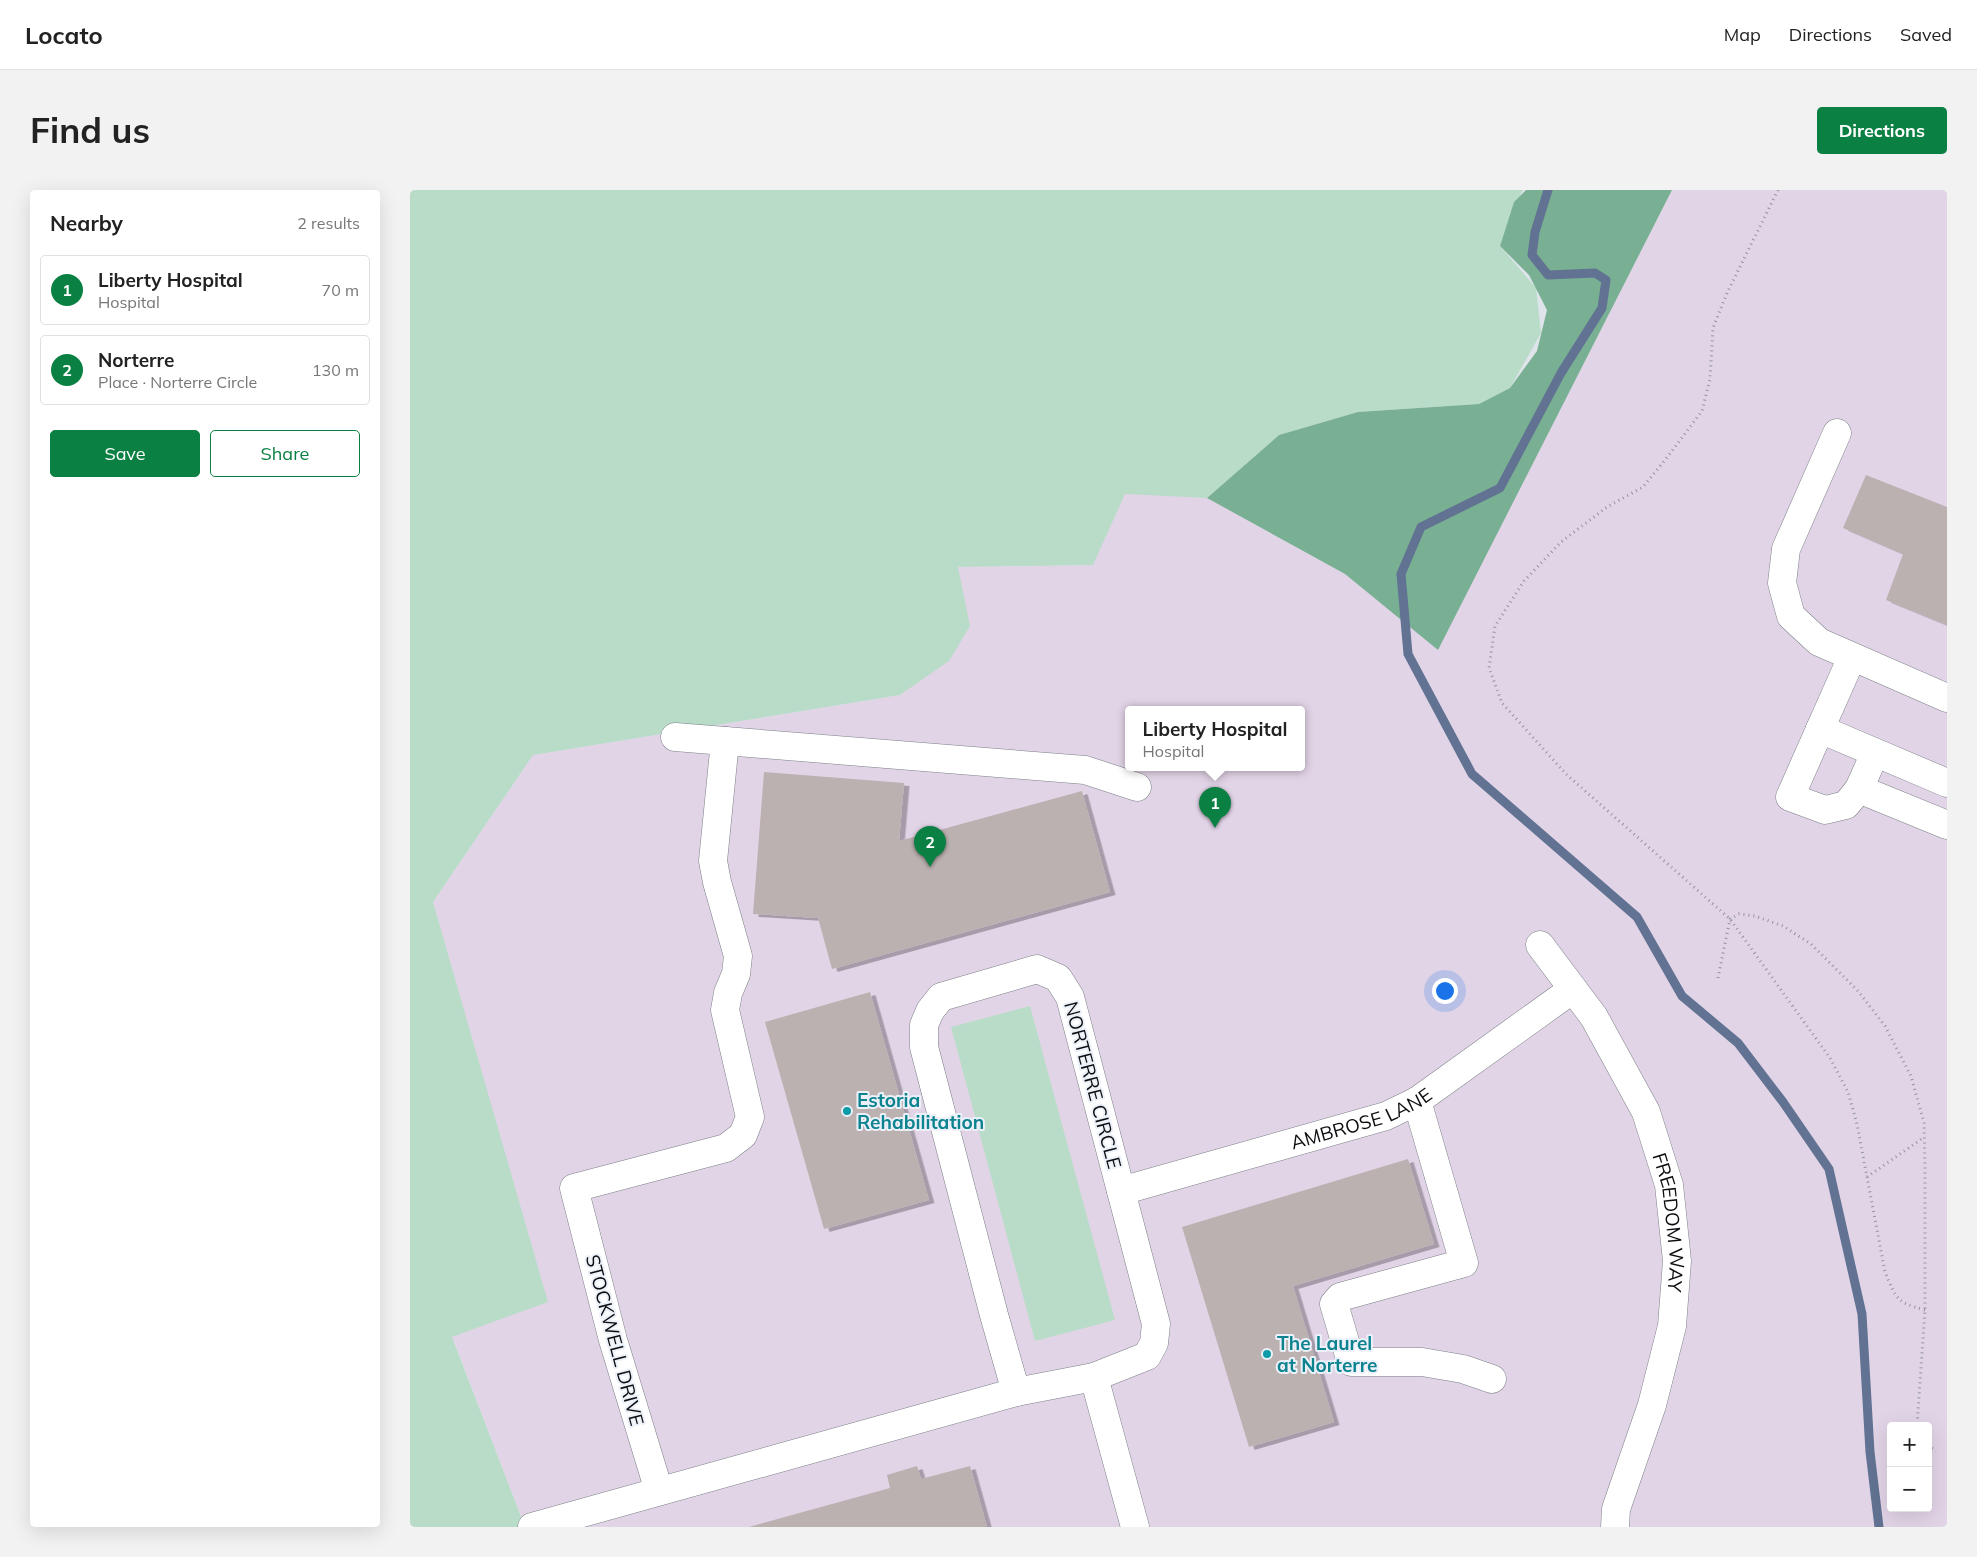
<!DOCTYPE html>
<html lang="en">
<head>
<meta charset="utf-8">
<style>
  :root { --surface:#fff; --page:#f2f2f2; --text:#222; --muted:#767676; --line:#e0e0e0; --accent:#0b8043 }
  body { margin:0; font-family:Mulish,sans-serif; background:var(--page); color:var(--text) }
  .controls { position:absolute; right:15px; bottom:15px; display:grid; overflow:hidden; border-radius:5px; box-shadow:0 5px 20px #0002 }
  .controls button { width:45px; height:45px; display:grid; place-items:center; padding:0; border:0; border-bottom:1px solid var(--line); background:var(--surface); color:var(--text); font:25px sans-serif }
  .you { position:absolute; left:1034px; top:800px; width:18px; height:18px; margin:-12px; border:4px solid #fff; border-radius:50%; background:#1a73e8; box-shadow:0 0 0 8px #1a73e833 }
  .badge { display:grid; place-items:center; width:32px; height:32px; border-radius:50%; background:var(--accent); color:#fff; font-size:16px; font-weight:700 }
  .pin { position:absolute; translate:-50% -41px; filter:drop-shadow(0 1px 2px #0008) }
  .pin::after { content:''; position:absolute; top:26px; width:18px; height:15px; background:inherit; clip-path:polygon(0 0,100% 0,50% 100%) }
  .popup { position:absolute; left:715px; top:516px; width:180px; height:65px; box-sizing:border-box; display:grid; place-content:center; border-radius:5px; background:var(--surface); filter:drop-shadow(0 1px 4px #0005); font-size:16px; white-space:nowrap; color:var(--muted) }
  .popup b { font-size:19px; color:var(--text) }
  .popup::after { content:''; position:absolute; left:50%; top:100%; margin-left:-10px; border:10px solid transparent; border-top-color:var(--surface) }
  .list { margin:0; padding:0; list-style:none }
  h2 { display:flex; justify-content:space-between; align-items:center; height:65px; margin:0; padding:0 20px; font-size:21px }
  h2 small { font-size:16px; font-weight:400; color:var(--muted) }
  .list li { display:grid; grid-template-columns:32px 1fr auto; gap:15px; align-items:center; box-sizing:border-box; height:70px; margin:0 10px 10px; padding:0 10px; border:1px solid var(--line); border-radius:5px }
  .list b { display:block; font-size:19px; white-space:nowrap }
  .list p { margin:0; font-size:16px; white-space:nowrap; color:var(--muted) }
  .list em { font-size:16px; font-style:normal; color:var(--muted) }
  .actions { display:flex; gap:10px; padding:15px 20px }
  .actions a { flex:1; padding:11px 0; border:1px solid var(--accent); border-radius:5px; text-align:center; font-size:18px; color:var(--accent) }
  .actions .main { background:var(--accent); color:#fff }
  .map { position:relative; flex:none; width:1537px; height:1337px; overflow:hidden; border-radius:5px }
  header { display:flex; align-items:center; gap:30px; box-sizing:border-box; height:70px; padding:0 25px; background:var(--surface); border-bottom:1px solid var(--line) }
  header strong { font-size:24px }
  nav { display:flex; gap:28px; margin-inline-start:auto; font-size:18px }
  .intro { display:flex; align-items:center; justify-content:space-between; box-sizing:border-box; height:120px; padding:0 30px }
  h1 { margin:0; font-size:35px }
  .button { padding:12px 22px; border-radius:5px; background:var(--accent); color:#fff; font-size:18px; font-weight:700 }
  main { display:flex; gap:30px; padding:0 30px }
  aside { flex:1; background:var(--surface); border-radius:5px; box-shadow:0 5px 20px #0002 }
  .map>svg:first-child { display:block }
  .medical { fill:#e2d4e7; fill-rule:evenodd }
  .green { fill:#b9dcc8 }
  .forest { fill:#79b093 }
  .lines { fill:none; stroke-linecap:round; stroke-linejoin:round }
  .stream { stroke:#617292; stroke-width:9 }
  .building { fill:#bbb1b0; filter:url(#shadow) }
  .minor-casing { stroke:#7c8087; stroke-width:29 }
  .path { stroke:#92959b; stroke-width:3; stroke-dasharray:1 4; stroke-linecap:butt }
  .minor { stroke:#fff; stroke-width:28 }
  .culture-dot { fill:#0f9aa8; stroke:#ecf1f9; stroke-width:2 }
  .labels { text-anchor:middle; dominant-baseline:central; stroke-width:4; stroke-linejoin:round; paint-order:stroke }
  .street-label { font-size:19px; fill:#0c0d10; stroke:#ecf1f9 }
  .culture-label { font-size:19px; font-weight:bold; fill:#0d838f; stroke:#ecf1f9; text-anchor:start }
</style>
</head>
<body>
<header>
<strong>Locato</strong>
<nav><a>Map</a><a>Directions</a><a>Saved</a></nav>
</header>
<div class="intro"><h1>Find us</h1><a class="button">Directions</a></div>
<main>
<aside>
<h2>Nearby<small>2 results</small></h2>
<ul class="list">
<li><span class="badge">1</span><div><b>Liberty Hospital</b><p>Hospital</p></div><em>70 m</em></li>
<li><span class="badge">2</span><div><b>Norterre</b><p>Place · Norterre Circle</p></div><em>130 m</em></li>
</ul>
<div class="actions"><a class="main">Save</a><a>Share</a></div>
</aside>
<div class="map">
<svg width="1537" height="1337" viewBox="0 0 1537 1337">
  <defs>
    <filter id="shadow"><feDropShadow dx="5.5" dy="3" stdDeviation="0" flood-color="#0004"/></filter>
  </defs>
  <rect width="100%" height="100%" fill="#dfe4eb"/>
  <path class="medical" d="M1262 0H1537V1337H115L42 1146 137 1112 23 712 123 565 490 505 548 377 682 375 715 303 797 308 935 384 1028 459ZM719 519H891V577H719ZM1481 1236H1518V1318H1481Z"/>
  <path class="green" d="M0 0H1113L1100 25 1090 56 1126 98 1131 143 1100 198 1069 214 948 222 869 245 797 308 715 304 683 375 548 377 560 436 539 471 490 505 123 565 23 712 138 1112 42 1147 115 1337H0Z
    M620 816 705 1130 625 1151 541 837Z"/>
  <path class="forest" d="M1116 0H1262L1028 460 935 384 797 308 869 245 948 222 1069 214 1100 198 1127 161 1137 120 1119 85 1090 56 1104 12Z"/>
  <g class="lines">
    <path class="stream" d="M1138 0 1125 42 1122 65 1138 85 1185 83 1196 90 1192 118 1151 183 1090 298 1011 337 991 384 998 464 1062 584 1227 727 1272 806 1328 853 1373 912 1419 979 1452 1124 1460 1262 1469 1337"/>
  </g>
  <path class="building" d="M1456 285 1537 317V435L1476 410 1493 364 1433 338Z
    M354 582 494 593 489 651 672 601 700 702 422 779 408 728 343 724Z
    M460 802 519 1010 414 1039 355 832Z
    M998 969 1024 1054 883 1096 924 1232 839 1257 772 1037Z
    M507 1276 511 1289 560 1276 577 1337H339L480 1298 477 1285Z"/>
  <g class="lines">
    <g class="minor-casing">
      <g id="minor">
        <path d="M1427 243 1376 359 1372 393 1381 426 1409 452 1537 508"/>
        <path d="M1442 467 1380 607 1415 620 1436 615 1449 599"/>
        <path d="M1410 539 1537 593"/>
        <path d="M265 547 675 580 727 597"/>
        <path d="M1465 563 1449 599 1537 635"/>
        <path id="s1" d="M1130 755 1184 827 1236 922 1259 995 1267 1071 1262 1136 1242 1215 1206 1319 1205 1337"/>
        <path d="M627 779 648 788 660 807 746 1134 744 1153 737 1166 684 1187 606 1202 584 1125 514 857V835L520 821 531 807Z"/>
        <path d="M1007 911 1054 1073 930 1107 924 1114 941 1172H1012L1053 1179 1082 1189"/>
        <path id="s2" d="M711 1001 976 926 1007 911 1163 799"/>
        <path d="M684 1187 725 1337"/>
        <path d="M249 1301 203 1150 164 998 316 958 333 945 340 927 315 820 318 803 326 784 328 766 307 692 303 671 315 551"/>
        <path d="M122 1337 606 1202"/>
      </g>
    </g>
    <path class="path" d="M1368 0 1317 103 1303 138 1300 189 1292 221 1259 265 1233 297 1197 317 1151 352 1114 391 1085 436 1079 478 1092 513 1156 584 1320 729 1420 868 1438 902 1447 934 1475 1082C1487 1110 1486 1112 1515 1120
      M1308 788 1320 729 1329 724 1345 726 1373 736 1401 754 1448 801 1475 836 1501 886 1514 933 1515 977V1120L1507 1236
      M1457 987 1513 948
      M1518 1255 1524 1260"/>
    <use href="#minor" class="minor"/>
  </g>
  <g class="culture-dot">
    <circle cx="437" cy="921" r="5"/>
    <circle cx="857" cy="1164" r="5"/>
  </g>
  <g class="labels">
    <g class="street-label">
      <text transform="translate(683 895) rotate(75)">NORTERRE CIRCLE</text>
      <text stroke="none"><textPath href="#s2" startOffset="251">AMBROSE LANE</textPath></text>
      <text stroke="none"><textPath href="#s1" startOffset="312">FREEDOM WAY</textPath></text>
      <text transform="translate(205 1150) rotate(75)">STOCKWELL DRIVE</text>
    </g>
    <g class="culture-label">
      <text x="447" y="910">Estoria<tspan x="447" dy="22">Rehabilitation</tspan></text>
      <text x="867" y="1153">The Laurel<tspan x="867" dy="22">at Norterre</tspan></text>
    </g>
  </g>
</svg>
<div class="controls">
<button>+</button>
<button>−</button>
</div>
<div class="you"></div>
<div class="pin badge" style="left:805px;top:638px">1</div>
<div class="popup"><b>Liberty Hospital</b>Hospital</div>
<div class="pin badge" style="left:520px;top:677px">2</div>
</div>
</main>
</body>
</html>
